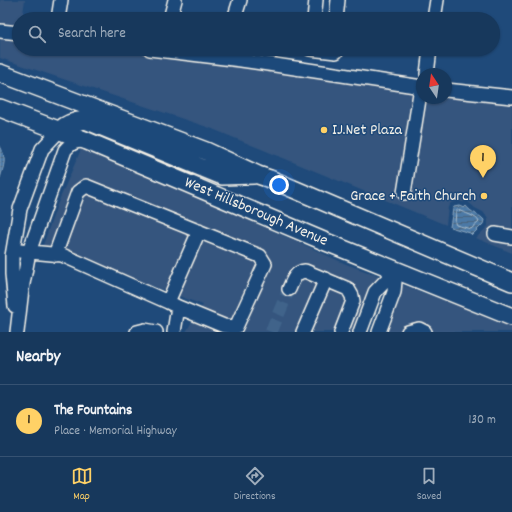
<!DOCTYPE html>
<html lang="en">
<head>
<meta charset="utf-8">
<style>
  :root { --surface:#17385c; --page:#244365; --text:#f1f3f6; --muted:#9eacbb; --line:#365272; --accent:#ffd166 }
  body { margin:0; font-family:Dekko,sans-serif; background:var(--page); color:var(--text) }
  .compass { position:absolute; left:416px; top:68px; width:36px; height:36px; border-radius:50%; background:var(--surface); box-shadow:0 1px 3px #0004; rotate:347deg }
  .you { position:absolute; left:279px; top:185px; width:14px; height:14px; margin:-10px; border:3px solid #fff; border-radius:50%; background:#1a73e8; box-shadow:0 0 0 6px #1a73e833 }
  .badge { display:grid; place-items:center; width:26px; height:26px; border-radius:50%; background:var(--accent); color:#111; font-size:13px; font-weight:700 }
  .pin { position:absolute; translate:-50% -33px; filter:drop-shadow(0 1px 2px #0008) }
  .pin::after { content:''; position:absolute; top:21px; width:14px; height:12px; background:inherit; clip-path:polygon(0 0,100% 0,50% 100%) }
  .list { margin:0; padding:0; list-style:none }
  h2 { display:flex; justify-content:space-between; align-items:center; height:52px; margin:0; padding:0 16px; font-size:17px }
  h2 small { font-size:13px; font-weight:400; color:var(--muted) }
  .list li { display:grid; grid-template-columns:26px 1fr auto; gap:12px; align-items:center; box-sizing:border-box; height:72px; padding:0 16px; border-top:1px solid var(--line) }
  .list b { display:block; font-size:15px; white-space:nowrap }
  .list p { margin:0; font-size:13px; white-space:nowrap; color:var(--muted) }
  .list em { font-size:13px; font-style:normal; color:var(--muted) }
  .icon { flex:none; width:22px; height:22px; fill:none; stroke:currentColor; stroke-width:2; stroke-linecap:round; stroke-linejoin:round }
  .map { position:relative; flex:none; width:512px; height:332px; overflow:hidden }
  .search { position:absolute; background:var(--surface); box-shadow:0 1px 3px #0004; left:12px; right:12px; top:12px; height:44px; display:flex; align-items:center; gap:10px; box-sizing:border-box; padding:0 14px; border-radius:22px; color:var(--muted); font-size:15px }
  .sheet { height:124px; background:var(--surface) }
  nav { display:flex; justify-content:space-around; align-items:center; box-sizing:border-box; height:56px; border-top:1px solid var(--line); background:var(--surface); font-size:11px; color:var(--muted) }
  nav a { display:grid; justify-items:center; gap:2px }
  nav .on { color:var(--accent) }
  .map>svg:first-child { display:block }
  .built { fill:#34557e }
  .water { fill:url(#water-rules); stroke:#8fa9c0 }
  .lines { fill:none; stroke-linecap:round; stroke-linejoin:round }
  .shore { stroke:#b0c1ce; stroke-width:1 }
  .minor-tunnel { stroke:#3f638a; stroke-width:13; stroke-dasharray:13 6; stroke-linecap:butt }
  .minor-casing { stroke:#f4f1e8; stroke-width:16 }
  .major-casing { stroke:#f4f1e8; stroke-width:20 }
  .minor { stroke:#1f4a7a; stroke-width:13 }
  .major { stroke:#1f4a7a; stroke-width:17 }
  .poi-dot { fill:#ffd166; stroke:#1f4a7a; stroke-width:1.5 }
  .labels { text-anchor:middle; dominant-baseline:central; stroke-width:3; stroke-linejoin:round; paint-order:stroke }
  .poi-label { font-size:16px; fill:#f4f1e8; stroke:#1f4a7a; text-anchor:start }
  .street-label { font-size:16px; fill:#f4f1e8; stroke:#1f4a7a }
</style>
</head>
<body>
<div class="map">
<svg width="512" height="332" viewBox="0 0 512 332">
  <defs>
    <pattern id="water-rules" width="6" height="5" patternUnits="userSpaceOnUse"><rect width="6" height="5" fill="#4b79a6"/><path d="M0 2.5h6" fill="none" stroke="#4a637b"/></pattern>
  </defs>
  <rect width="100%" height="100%" fill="#1f4a7a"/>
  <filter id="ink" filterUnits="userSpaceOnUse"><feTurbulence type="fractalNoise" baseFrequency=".025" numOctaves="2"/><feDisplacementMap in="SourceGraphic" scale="8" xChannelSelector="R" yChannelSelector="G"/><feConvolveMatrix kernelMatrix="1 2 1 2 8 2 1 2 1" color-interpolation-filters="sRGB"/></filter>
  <g filter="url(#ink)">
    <path class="built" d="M0 0H25L22 19H19V27L0 25Z
      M0 37 19 39V49H101L241 66 422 94V98H446V96L512 103V253L476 238 488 226V218L483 212 475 208 467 201 463 202 458 201 451 203 448 207 446 225 210 128 0 58Z
      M200 49 421 78V81Z
      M82 147 232 212 346 264 381 277 354 332H186L196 314 203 305 43 245 57 205Z
      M400 284 512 325V332H384Z"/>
    <path class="water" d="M0 146C7 159 4 165 0 178Z
      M459 206 464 208 466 206C471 213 479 214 484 220L483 224 472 235 470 233 450 227 453 209 454 207Z"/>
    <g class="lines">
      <path class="shore" d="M458 210C464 213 477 216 479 222L471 229 456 225 455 223 456 212Z"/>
      <path class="minor-tunnel" d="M271 332 289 289"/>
      <g class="minor-casing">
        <path id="minor" d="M58 19 61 0
          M170 19 175 0
          M234 19 240 0
          M314 19 316 0
          M336 19 338 0
          M434 19 437 0
          M0 31 19 33
          M150 49 241 60 422 87
          M310 49 336 52
          M427 74 430 49
          M446 90 512 97
          M404 193 421 87
          M495 234 512 237
          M20 251 62 255 168 302 178 307 174 332
          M55 255 78 192 86 186 260 256 265 264 236 327 224 326 178 307
          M289 289C293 280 295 272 305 271L348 289 352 296 353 301 341 332
          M168 302 199 231
          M15 306 12 274V256L20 209 42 149 60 130
          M17 332 22 289 29 252 65 150C72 142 76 141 87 141
          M137 332 145 330 156 332
          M303 332 326 279
          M360 332 375 292 396 270 394 292 379 332
          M408 332 419 329 425 332"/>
      </g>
      <g class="major-casing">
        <path id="major" d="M0 73 206 151 258 175 270 179 512 282
          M0 108 87 141 326 242 512 317
          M60 130C67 123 75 121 85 120L222 176 254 175"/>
      </g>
      <use href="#minor" class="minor"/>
      <use href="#major" class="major"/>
    </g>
  </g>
  <g class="poi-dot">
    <circle cx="324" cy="130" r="4"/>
    <circle cx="484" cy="196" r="4"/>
  </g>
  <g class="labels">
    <g class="poi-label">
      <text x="332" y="130">IJ.Net Plaza</text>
      <text x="476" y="196" text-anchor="end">Grace + Faith Church</text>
    </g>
    <g class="street-label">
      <text transform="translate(256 212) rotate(23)">West Hillsborough Avenue</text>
    </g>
  </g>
</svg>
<svg class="compass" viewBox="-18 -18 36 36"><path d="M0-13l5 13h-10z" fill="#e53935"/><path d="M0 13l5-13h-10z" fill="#9eacbb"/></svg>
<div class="you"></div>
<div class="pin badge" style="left:483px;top:178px">1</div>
<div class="search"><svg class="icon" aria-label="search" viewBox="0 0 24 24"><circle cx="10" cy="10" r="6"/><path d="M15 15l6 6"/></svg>Search here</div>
</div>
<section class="sheet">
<h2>Nearby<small></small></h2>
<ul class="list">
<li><span class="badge">1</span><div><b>The Fountains</b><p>Place · Memorial Highway</p></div><em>130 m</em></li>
</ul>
</section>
<nav>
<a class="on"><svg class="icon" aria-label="map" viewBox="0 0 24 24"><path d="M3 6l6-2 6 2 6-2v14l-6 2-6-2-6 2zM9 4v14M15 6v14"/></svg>Map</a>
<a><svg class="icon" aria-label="directions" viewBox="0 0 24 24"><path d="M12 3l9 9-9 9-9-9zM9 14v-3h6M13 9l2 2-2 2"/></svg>Directions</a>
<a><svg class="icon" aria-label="saved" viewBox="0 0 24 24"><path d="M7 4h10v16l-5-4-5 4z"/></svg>Saved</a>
</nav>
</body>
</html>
